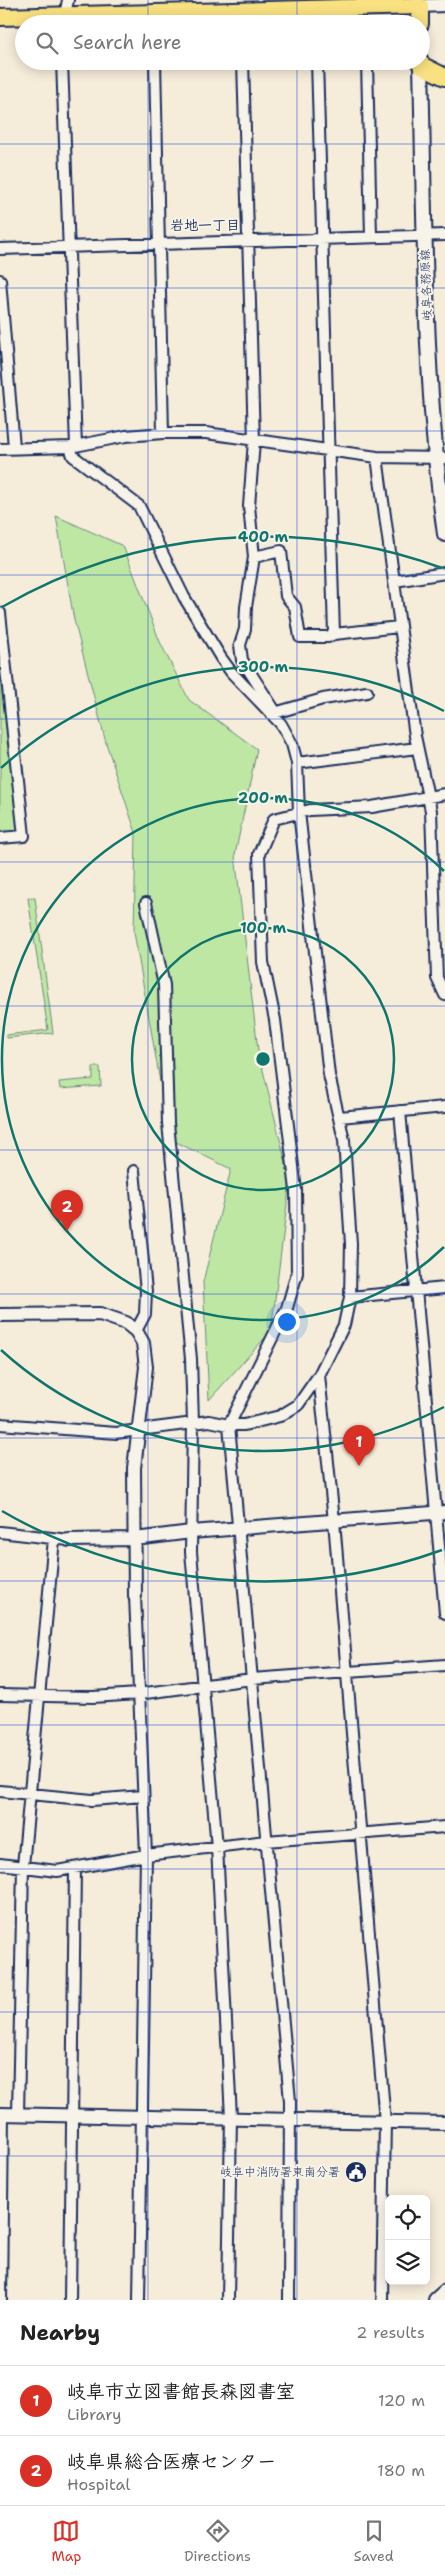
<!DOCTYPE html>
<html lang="en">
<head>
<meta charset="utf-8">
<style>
  :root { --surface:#fff; --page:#f6f6f6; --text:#222; --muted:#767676; --line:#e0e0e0; --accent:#d93025 }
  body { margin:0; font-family:"Shantell Sans","Klee One",sans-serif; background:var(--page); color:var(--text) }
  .controls { position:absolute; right:15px; bottom:15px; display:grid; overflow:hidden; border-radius:8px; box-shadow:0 2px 12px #0003 }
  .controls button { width:45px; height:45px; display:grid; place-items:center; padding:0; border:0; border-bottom:1px solid var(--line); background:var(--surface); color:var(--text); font:25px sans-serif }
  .you { position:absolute; left:286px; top:1321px; width:18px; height:18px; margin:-12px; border:4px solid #fff; border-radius:50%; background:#1a73e8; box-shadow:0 0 0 8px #1a73e833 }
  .badge { display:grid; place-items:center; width:32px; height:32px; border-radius:50%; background:var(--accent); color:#fff; font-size:16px; font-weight:700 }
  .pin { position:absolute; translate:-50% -41px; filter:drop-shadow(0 1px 2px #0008) }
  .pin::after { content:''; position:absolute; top:26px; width:18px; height:15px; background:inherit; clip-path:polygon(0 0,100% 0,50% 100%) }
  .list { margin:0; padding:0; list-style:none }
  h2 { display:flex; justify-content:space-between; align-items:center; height:65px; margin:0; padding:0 20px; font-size:21px }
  h2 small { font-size:16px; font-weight:400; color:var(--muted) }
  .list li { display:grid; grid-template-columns:32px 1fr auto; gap:15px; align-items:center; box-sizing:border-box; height:70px; padding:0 20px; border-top:1px solid var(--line) }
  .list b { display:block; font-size:19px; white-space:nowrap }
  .list p { margin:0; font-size:16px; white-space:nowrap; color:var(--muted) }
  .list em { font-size:16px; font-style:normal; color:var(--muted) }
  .icon { flex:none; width:28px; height:28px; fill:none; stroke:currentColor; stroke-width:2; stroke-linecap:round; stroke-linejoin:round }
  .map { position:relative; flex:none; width:445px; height:2300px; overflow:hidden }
  .search { position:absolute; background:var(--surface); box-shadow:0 2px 12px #0003; left:15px; right:15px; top:15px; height:55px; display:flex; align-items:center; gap:12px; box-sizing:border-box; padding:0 18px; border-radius:28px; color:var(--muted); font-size:19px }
  .sheet { height:205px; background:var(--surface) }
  nav { display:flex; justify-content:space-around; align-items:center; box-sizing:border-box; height:70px; border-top:1px solid var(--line); background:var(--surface); font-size:14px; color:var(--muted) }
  nav a { display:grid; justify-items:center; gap:2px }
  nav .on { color:var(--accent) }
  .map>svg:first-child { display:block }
  .green { fill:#bee7a3; stroke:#6c8b80 }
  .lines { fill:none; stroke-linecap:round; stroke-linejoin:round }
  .minor-casing { stroke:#1b2f5e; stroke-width:14 }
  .tertiary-casing { stroke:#1b2f5e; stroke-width:16 }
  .secondary-casing { stroke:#1b2f5e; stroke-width:18 }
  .primary-casing { stroke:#1b2f5e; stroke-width:20 }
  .minor { stroke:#f7f3e8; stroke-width:10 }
  .tertiary { stroke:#f7f3e8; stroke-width:12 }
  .secondary { stroke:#f7f3e8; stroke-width:14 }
  .primary { stroke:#f9e181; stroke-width:16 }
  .grid { fill:none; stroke:#1d4ed8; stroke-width:1; stroke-opacity:0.55 }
  .ring { fill:none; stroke:#0f766e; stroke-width:2.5 }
  .labels { text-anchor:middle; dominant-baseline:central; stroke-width:4; stroke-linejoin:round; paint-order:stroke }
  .street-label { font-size:12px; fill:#1b2f5e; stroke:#f7f3e8 }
  .poi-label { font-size:12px; fill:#1b2f5e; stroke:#f7f3e8; text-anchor:end }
  .neighbourhood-label { font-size:14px; font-weight:bold; fill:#1b2f5e; stroke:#f7f3e8 }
  .centre { fill:#0f766e; stroke:#f7f3e8; stroke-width:2.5 }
  .ring-label { font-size:15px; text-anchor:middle; font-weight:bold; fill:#0f766e; stroke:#f7f3e8; stroke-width:4; stroke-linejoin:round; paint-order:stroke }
</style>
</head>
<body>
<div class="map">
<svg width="445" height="2300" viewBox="0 0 445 2300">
  <rect width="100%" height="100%" fill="#f6ecda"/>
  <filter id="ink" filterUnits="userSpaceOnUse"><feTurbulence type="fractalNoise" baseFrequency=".02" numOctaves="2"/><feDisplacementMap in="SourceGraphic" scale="10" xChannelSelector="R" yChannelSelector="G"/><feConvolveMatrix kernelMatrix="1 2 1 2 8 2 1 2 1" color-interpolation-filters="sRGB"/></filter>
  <g filter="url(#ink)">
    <path class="green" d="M56 516 123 546 160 642 189 700 257 749 235 855 258 1050 290 1180 271 1331 209 1400 203 1282 231 1169 170 1139 134 932 136 833 106 743 74 620Z
      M4 662 21 832 0 835V663Z
      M28 898H35L53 1033 6 1038V1035L48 1030Z
      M93 1067H100L101 1086 60 1089 59 1082 93 1079Z"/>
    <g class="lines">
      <g class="minor-casing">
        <path id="minor" d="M303 9 307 15 322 24
          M241 11 242 24
          M65 15 68 0
          M62 61 76 446
          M155 61 163 433
          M243 61 254 441 249 506 254 557 246 607 245 629 240 645 242 660 275 711
          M317 61 334 634
          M367 61 371 237
          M0 249 445 235
          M0 280 14 447
          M0 449 70 447 126 436 163 433H206L377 457 445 458
          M377 457 415 736 431 811 437 978 445 995
          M254 557 281 551 286 596 295 607 300 637H328L334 634 399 627
          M395 581 445 573
          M0 613 24 836 0 838
          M271 714 323 699 367 692
          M297 763 417 748
          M146 903 164 985 168 1123 191 1359 193 1422 191 1552 217 1847 231 2117 228 2300
          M400 1111 445 1613
          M340 1117 445 1107
          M134 1171 146 1291 145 1314 136 1331
          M350 1297 445 1288
          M319 1375 334 1521 385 2122 382 2300
          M0 1424 116 1433 209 1421 229 1425H244L280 1416 298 1405 319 1375 344 1325 350 1297 351 1244 344 1140 329 1075 299 812 297 763 292 744 281 724 232 673 221 658 184 597 139 506 73 456 70 447
          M0 1532 69 1540
          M135 1596 146 1855 139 2300
          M0 1695 93 1697 138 1694 252 1679 445 1665
          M0 1791 92 1800 143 1796
          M0 1864 57 1871 146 1855 266 1841 445 1827
          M18 2114 23 1866 54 1539
          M1 2300 3 2114
          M70 2300 75 1868
          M289 2300 290 2101 229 1425 287 1308 297 1273 296 1190 275 1020 263 962 259 854 274 819 310 810 372 807 445 794"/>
      </g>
      <g class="tertiary-casing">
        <path id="tertiary" d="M420 6 445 5
          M0 1315 100 1314 126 1323 136 1331 143 1343 146 1367 134 1468 135 1596
          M69 1540 135 1539 191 1532 445 1512
          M0 2114 445 2123"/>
      </g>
      <g class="secondary-casing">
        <path id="secondary" d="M421 65C425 222 423 379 445 534
          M436 2300 445 2292"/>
      </g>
      <g class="primary-casing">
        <path id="primary" d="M0 17 420 6V24
          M420 61 421 65 445 77"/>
      </g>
      <use href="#minor" class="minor"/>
      <use href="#tertiary" class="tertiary"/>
      <use href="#secondary" class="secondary"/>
      <use href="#primary" class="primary"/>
    </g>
  </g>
  <path class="grid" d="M148 0V24M297 0V24M148 61V2300M297 61V2300M0 144H445M0 288H445M0 431H445M0 575H445M0 719H445M0 862H445M0 1006H445M0 1150H445M0 1294H445M0 1438H445M0 1581H445M0 1725H445M0 1869H445M0 2012H445M0 2156H445"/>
  <g class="ring">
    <circle cx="263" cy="1059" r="131"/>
    <path d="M444 1247A261 261 0 1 1 444 871"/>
    <path d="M444 1407A392 392 0 0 1 1 1350M1 768A392 392 0 0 1 444 711"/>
    <path d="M442 1550A522 522 0 0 1 2 1511M2 607A522 522 0 0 1 442 568"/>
  </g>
  <defs>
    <g id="civic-disc" transform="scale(1.125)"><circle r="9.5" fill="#1b2f5e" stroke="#f7f3e8"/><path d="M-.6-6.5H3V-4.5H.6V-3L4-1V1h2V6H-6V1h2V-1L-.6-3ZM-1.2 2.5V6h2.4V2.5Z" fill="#fff"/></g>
  </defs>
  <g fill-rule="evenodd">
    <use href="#civic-disc" x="356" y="2172"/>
  </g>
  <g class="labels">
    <g class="street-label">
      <text transform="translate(426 285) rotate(-92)">岐阜各務原線</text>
    </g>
    <g class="poi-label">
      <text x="340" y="2172">岐阜中消防署東南分署</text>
    </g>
    <g class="neighbourhood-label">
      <text x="205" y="225">岩地一丁目</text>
    </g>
  </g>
  <circle cx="263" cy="1059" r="8" class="centre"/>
  <g class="ring-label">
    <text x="263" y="542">400 m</text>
    <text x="263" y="672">300 m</text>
    <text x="263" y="803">200 m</text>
    <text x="263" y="933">100 m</text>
  </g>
</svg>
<div class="controls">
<button><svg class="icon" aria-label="locate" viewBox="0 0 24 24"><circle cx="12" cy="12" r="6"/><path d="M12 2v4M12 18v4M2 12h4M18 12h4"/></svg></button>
<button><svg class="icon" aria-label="layers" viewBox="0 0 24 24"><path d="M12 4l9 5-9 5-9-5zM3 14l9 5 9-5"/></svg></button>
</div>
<div class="you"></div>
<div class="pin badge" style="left:359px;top:1466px">1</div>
<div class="pin badge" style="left:67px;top:1231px">2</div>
<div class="search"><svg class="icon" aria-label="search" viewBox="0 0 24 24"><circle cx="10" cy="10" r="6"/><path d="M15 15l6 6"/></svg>Search here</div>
</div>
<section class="sheet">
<h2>Nearby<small>2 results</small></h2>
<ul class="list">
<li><span class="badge">1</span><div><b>岐阜市立図書館長森図書室</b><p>Library</p></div><em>120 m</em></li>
<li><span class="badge">2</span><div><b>岐阜県総合医療センター</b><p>Hospital</p></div><em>180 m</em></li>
</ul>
</section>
<nav>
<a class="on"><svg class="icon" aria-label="map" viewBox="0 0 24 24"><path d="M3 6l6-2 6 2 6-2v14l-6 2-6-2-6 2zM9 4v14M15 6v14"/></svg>Map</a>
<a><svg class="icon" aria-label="directions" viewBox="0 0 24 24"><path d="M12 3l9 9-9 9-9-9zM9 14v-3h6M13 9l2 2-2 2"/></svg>Directions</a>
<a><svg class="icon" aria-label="saved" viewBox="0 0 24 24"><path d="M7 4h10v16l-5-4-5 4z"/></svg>Saved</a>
</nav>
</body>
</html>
